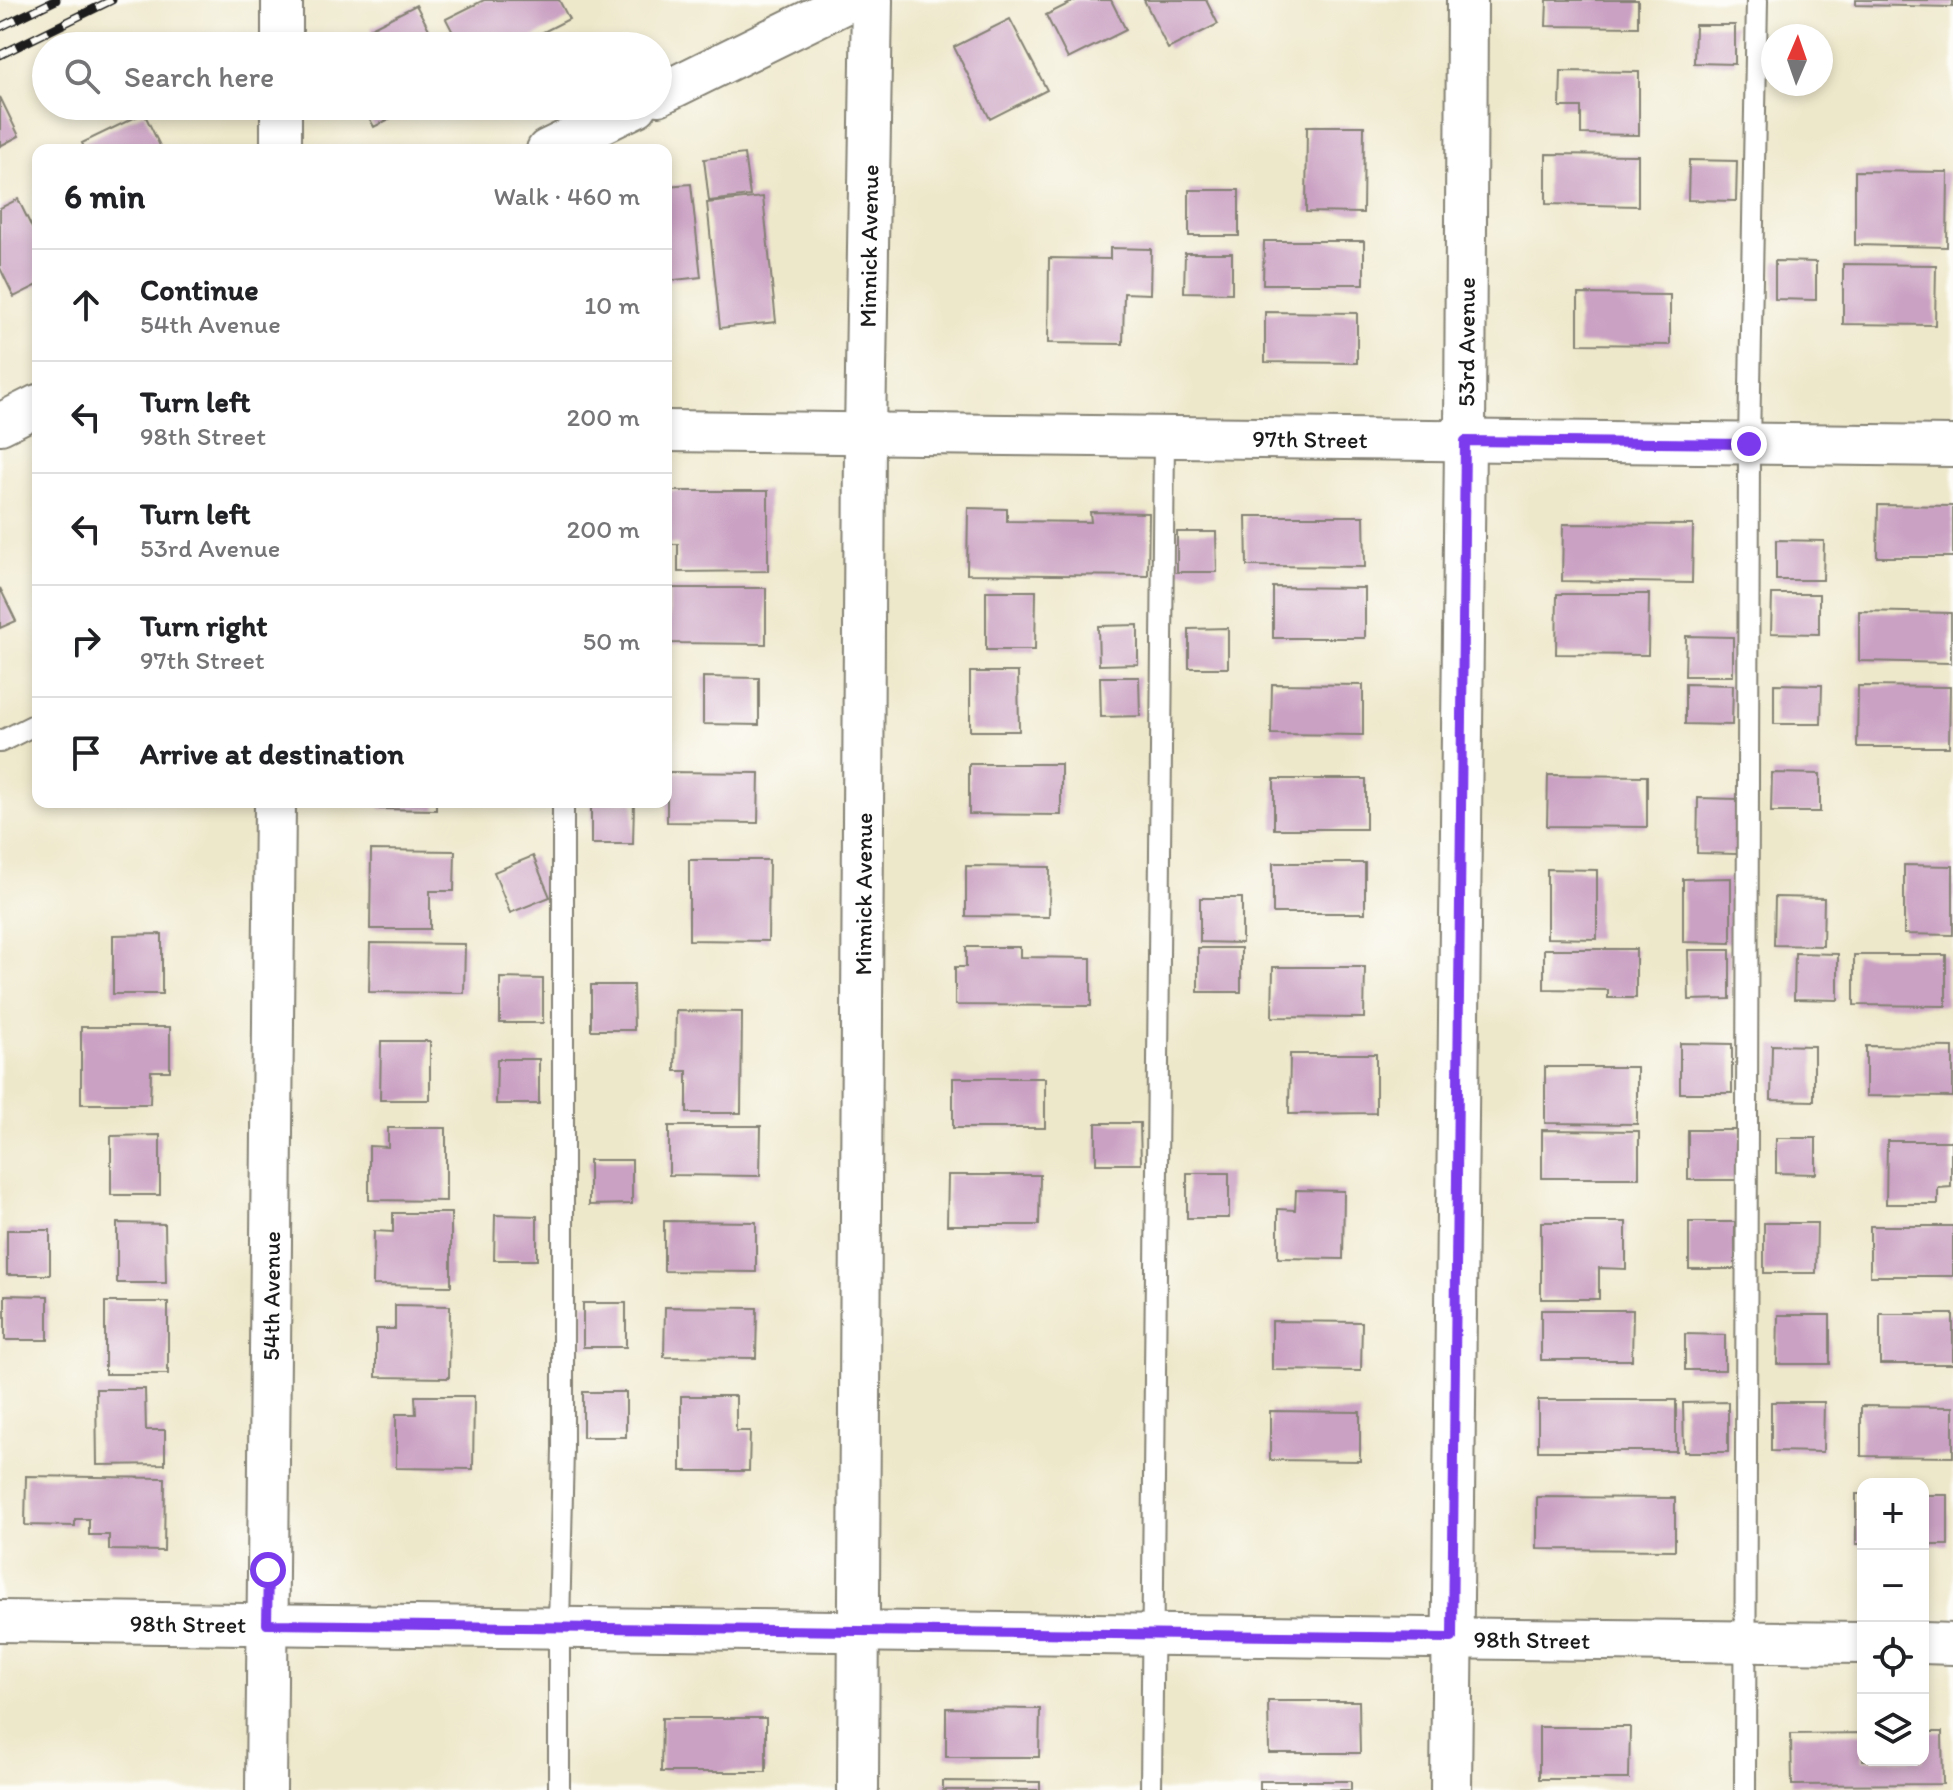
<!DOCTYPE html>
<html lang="en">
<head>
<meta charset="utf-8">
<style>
  :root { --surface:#fff; --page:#f6f6f6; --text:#202124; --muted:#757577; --line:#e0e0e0 }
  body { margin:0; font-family:Itim,sans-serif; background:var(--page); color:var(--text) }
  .controls { position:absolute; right:24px; bottom:24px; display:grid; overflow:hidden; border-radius:16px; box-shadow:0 4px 12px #0003 }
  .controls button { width:72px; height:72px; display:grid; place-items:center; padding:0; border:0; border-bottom:2px solid var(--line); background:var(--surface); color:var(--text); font:40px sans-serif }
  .compass { position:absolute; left:1761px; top:24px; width:72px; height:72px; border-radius:50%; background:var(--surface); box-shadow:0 4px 12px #0003; rotate:2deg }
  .stop { position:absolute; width:24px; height:24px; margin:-18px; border:6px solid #7c3aed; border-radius:50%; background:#fff }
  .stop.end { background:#7c3aed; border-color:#fff; box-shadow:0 2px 8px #0008 }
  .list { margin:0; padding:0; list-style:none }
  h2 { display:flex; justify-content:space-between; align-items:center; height:104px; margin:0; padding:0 32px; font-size:34px }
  h2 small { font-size:26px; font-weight:400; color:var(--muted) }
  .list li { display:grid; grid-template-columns:52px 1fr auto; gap:24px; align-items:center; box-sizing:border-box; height:112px; padding:0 32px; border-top:2px solid var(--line) }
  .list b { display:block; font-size:30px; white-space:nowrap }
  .list p { margin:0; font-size:26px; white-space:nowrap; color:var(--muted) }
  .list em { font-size:26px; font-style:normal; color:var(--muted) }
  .icon { flex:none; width:44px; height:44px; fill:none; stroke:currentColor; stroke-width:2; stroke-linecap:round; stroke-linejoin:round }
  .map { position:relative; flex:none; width:1953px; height:1790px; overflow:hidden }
  .search { position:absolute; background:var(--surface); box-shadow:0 4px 12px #0003; left:32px; top:32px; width:640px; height:88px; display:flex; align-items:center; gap:20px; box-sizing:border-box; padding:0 28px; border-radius:44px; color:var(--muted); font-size:30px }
  .panel { position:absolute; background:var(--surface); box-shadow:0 4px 12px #0003; left:32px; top:144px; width:640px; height:664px; border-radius:16px }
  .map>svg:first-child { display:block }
  .building { fill:#caa1c3 }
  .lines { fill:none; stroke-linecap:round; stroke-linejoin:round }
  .lane-casing { stroke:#858274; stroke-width:24 }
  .street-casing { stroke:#858274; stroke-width:44 }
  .lane { stroke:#fff; stroke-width:20 }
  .street { stroke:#fff; stroke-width:40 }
  .rail-casing { stroke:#1c1c1c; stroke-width:9 }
  .rail { stroke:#fdfcf7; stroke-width:6; stroke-dasharray:18; stroke-linecap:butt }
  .route { stroke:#7c3aed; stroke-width:10 }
  .labels { text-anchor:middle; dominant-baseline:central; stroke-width:6; stroke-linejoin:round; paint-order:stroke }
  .street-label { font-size:24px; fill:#1c1c1c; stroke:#fdfcf7 }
</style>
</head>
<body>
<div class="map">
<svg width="1953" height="1790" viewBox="0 0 1953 1790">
  <rect width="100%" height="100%" fill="#fdfcf7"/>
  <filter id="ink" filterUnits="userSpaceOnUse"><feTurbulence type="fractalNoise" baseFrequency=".0125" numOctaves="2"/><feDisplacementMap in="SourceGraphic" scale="16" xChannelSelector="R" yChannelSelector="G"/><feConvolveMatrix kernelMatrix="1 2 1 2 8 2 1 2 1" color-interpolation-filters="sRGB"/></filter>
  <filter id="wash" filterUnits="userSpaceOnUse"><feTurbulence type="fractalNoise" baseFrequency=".006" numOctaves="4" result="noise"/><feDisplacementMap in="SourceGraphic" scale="32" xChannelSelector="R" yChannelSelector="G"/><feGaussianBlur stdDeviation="1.8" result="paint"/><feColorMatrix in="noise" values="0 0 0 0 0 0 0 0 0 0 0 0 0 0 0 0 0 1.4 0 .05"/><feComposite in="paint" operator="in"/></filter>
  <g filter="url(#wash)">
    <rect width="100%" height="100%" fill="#eee8cb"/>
    <g id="blocks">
      <path class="building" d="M484 0H559L569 19 516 46H460L446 19Z
        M1076 0H1111L1126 30 1068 59 1046 15Z
        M1144 0H1206L1218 24 1168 49Z
        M1547 0H1638V27L1546 26Z
        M1856 0H1953V7L1856 5Z
        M416 5 438 46H380L371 28Z
        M1010 19 1047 90 990 119 954 47Z
        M1695 25H1735V64L1694 63Z
        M1561 71 1639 72V135L1581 134V107H1560Z
        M0 97 19 136 0 146Z
        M363 106H414L374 127Z
        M144 113 162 150H85L82 143Z
        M1307 126H1364L1363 213 1306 212Z
        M744 154 750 196 709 201 704 159Z
        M1546 154 1638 155V206L1546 204Z
        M1689 160 1737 161 1736 201 1688 200Z
        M1855 171 1948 172 1947 247 1855 245Z
        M691 184 701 277 666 281V186Z
        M1189 190H1239V236H1189Z
        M763 197 776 322 720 328 707 203Z
        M18 199 38 240V285L14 297 0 268V208Z
        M1264 241H1364V284H1263Z
        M1110 248 1151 249 1150 294 1124 293 1123 344 1048 343 1049 258 1110 259Z
        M1185 253H1232V293L1184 292Z
        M1775 261 1816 262V300L1775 299Z
        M1843 264 1936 265 1935 325 1843 324Z
        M1578 294 1670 295V345L1578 344Z
        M666 312 671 337H666Z
        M1265 312 1357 313V363L1265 362Z
        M666 491H768V571L678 572V544H666Z
        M1878 505 1953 506V557H1877Z
        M968 508 1007 509V521L1091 522 1090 512 1149 513 1148 576 967 574Z
        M1246 516H1364L1365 567 1247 566Z
        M1563 524 1693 525 1692 583 1562 581Z
        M1177 532H1216L1217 572H1177Z
        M1776 540 1824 541 1823 580H1776Z
        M1273 587 1365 588V638H1273Z
        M0 588 16 621 0 628Z
        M669 588H766V644L670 643Z
        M986 591H1036L1035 650H986Z
        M1557 594H1649L1648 655 1556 654Z
        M1772 594H1819V634L1771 633Z
        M1859 611 1951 613V663L1859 661Z
        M1138 625V664L1099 665 1098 626Z
        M1228 628V668H1189V629Z
        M1686 636 1733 637V676H1685Z
        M970 672H1018L1019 731H970Z
        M703 677 759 678V725L703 724Z
        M1100 677H1139L1140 716 1101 717Z
        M1272 684 1363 685V735L1271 734Z
        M1685 684 1733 685 1732 725 1685 724Z
        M1774 684 1822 685 1821 724H1774Z
        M1858 686 1950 687 1949 747H1857Z
        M969 764H1061V815L969 814Z
        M667 772 759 773 758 823 667 822Z
        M1772 773 1820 774V812H1771Z
        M1548 775 1647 776V827L1547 826Z
        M1274 779H1366V829H1274Z
        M1698 798 1738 799 1737 854 1697 853Z
        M380 802H436V810L380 809Z
        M591 802H634L633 844H591Z
        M371 850 455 851 454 891H430V929H370Z
        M533 856 550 897 510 913 494 872Z
        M689 860H769L768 941 689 940Z
        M1273 863H1365V913H1273Z
        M1904 865 1953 866V935L1904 934Z
        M966 866 1050 867 1049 917 966 916Z
        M1547 869 1597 870V939L1547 938Z
        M1731 878V943L1683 942V879Z
        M1775 897 1824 898 1823 946 1774 945Z
        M1200 898H1242V943L1200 942Z
        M162 934V994H113V935Z
        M370 943 465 944 464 993 369 992Z
        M966 947H1020V957L1091 958V1006L955 1005V967H966Z
        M1198 948H1241V992H1198Z
        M1544 949H1636V998H1608V990L1544 989Z
        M1688 950H1730V999L1689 1000Z
        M1795 953 1838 954V1000L1794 999Z
        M1854 955H1946V1006L1854 1005Z
        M1273 967H1365L1364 1018 1272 1017Z
        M500 978 543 979V1023H500Z
        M591 985H633L634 1030H591Z
        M676 1011 742 1012 741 1113H687V1071H675Z
        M81 1027H170V1071H151L150 1104H81Z
        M381 1041H430V1100H380Z
        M1680 1043 1732 1044V1093H1680Z
        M1772 1045 1814 1046V1101L1771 1100Z
        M1866 1046 1953 1047V1097L1866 1096Z
        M1290 1054H1376V1113L1289 1114Z
        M497 1059H539V1104H496Z
        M1545 1067H1637V1124L1545 1123Z
        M953 1078H1045V1128H953Z
        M1096 1123H1140L1141 1164H1096Z
        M669 1126H761L760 1176 669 1175Z
        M388 1128H446V1201L369 1200V1146L388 1147Z
        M1542 1130 1639 1131V1178H1542Z
        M1688 1130H1741L1740 1180H1688Z
        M160 1135V1195H111V1136Z
        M1776 1138H1816V1174L1776 1173Z
        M1887 1141H1951V1187L1938 1188V1204H1886Z
        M589 1160H632V1204L589 1205Z
        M1187 1173H1229V1218H1187Z
        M948 1175H1040L1039 1225H947Z
        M1296 1190 1344 1191 1343 1259 1278 1258V1209L1295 1210Z
        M393 1213H451V1286L373 1285 374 1231 393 1232Z
        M495 1215 537 1216V1260H494Z
        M664 1221 756 1222V1272L664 1271Z
        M1541 1222H1626V1269L1599 1268V1299H1541Z
        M1689 1222H1735V1269H1689Z
        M117 1223 165 1224 166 1283H117Z
        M1764 1223H1817L1816 1273H1764Z
        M1870 1226H1953V1276H1870Z
        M7 1230H50V1275H7Z
        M5 1295 48 1296V1340H5Z
        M105 1302H168V1374H105Z
        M583 1303H626V1347H583Z
        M395 1305 450 1306 449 1378 376 1377V1329H395Z
        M665 1307 757 1308 756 1358 664 1357Z
        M1541 1310H1633L1632 1360H1541Z
        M1880 1314H1953V1364H1880Z
        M1778 1315H1830V1364H1777Z
        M1272 1321 1362 1322 1361 1371 1272 1370Z
        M1685 1334 1725 1335V1370H1685Z
        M96 1389H145L146 1430H165V1464L97 1465Z
        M583 1392H626V1437H583Z
        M415 1396H474L473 1469 396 1468V1414H416Z
        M681 1396H736V1431H750L749 1471H681Z
        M1538 1400H1676V1451H1538Z
        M1728 1402V1452H1684L1683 1403Z
        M1771 1402H1824L1823 1452 1771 1451Z
        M1861 1406 1953 1407V1457L1861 1456Z
        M1270 1411 1360 1412V1461L1270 1460Z
        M26 1476 165 1478 164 1551 109 1550V1535H89V1519H75V1526L25 1525Z
        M1856 1494H1863V1544H1856Z
        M1923 1495H1948V1545H1923Z
        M1537 1497 1675 1498V1550L1537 1549Z
        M1268 1701H1359L1360 1753H1269Z
        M946 1708 1040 1709 1039 1757H946Z
        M662 1718H766V1772H661Z
        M1539 1727H1630L1629 1779H1539Z
        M1923 1732H1942L1943 1784 1792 1785 1791 1734 1863 1733V1760H1923Z
        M943 1781 1040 1782V1790H943Z
        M1260 1781H1351V1790H1260Z"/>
    </g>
  </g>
  <g filter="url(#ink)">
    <use href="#blocks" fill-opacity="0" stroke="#858274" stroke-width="2"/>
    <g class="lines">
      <g class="lane-casing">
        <path id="lane" d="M0 742 38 723
          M559 1790V1627L563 1448V802
          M1151 1790 1164 437
          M1745 1790 1749 444 1757 0"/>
      </g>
      <g class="street-casing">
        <g id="street">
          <path d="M282 46V0"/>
          <path d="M658 95 851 0"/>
          <path d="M281 150V106"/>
          <path d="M547 150 637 106"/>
          <path d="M0 424 38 405"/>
          <path id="s1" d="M666 431 1953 446"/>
          <path id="s2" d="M0 1621 1863 1643"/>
          <path d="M1923 1643 1953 1644"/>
          <path id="s3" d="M266 1790 275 802"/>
          <path id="s4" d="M858 1790 865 434 872 0"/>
          <path id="s5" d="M1451 1790 1465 441 1467 0"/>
        </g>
      </g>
      <use href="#lane" class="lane"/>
      <use href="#street" class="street"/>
      <g class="rail-casing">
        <path id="rail" d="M0 27 56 0
          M0 55 112 0"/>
      </g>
      <use href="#rail" class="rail"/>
    </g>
  </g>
  <g class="lines" filter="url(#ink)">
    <path class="route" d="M268 1570 267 1624 1452 1638 1465 441 1749 444"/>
  </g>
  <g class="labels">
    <g class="street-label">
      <text stroke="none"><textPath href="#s4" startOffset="1544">Minnick Avenue</textPath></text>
      <text stroke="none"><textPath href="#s5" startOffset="1448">53rd Avenue</textPath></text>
      <text stroke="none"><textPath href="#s1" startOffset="644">97th Street</textPath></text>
      <text stroke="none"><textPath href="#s4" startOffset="896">Minnick Avenue</textPath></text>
      <text stroke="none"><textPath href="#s3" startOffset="494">54th Avenue</textPath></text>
      <text stroke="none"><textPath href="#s2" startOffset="188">98th Street</textPath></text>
      <text stroke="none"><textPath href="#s2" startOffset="1532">98th Street</textPath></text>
    </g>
  </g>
</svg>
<div class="controls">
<button>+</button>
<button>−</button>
<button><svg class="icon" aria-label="locate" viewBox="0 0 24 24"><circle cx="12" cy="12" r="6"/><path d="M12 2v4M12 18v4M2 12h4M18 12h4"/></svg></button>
<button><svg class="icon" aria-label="layers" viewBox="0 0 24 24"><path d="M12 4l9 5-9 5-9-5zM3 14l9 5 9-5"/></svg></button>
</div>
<svg class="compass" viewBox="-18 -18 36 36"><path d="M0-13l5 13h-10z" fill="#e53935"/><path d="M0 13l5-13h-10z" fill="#757577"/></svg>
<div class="stop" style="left:268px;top:1570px"></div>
<div class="stop end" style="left:1749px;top:444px"></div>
<div class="search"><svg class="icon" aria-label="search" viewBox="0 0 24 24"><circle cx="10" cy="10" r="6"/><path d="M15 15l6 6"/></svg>Search here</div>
<section class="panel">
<h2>6 min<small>Walk · 460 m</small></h2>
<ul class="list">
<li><svg class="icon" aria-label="ahead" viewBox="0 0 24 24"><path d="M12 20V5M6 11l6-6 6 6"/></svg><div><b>Continue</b><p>54th Avenue</p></div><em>10 m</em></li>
<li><svg class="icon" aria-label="left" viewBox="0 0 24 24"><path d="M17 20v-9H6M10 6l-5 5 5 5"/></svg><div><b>Turn left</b><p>98th Street</p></div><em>200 m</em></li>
<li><svg class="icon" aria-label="left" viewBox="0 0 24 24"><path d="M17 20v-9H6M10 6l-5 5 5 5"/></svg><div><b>Turn left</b><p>53rd Avenue</p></div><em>200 m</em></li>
<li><svg class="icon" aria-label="right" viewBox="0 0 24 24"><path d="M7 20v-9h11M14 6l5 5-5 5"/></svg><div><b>Turn right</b><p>97th Street</p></div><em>50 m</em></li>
<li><svg class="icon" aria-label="arrive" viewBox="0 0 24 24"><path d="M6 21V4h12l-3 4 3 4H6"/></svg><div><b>Arrive at destination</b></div></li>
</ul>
</section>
</div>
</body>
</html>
